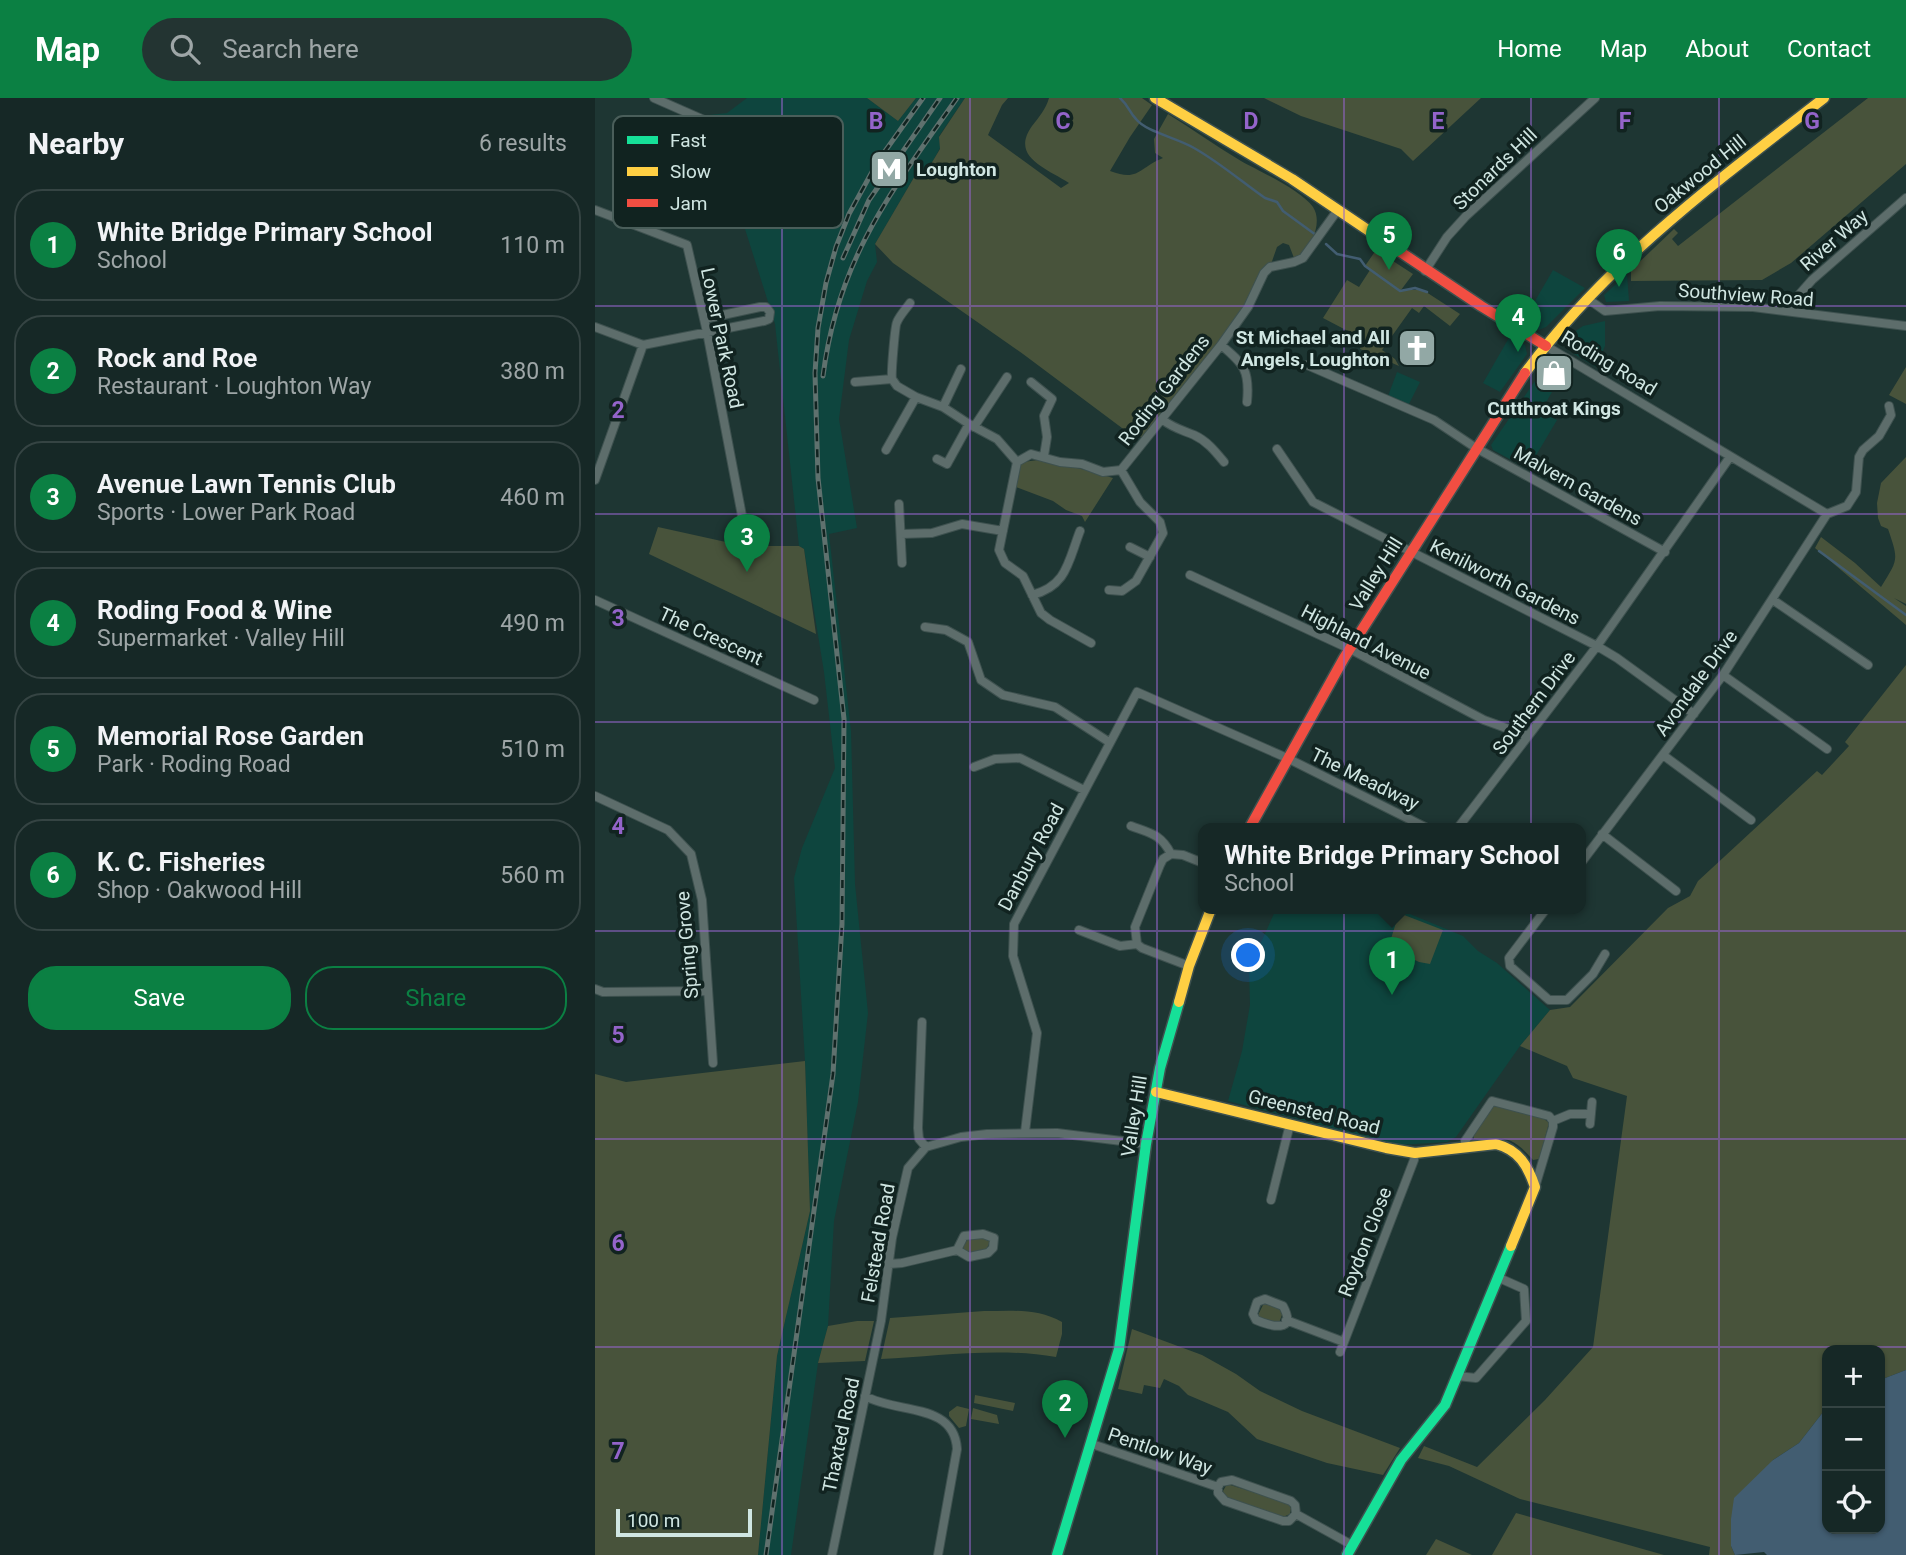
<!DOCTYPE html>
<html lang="en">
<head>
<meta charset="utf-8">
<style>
  :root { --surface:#162826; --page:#233432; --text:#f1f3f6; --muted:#9ea6a7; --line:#354443; --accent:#0b8043 }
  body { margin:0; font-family:Roboto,sans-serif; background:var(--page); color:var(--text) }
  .controls { position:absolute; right:21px; bottom:21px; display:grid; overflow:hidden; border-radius:14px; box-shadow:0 2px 5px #0004 }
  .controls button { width:63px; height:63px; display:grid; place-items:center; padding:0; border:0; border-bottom:2px solid var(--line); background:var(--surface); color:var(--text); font:35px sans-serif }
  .scale { position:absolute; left:21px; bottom:18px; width:136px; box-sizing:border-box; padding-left:7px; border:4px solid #d0e6e2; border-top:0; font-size:19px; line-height:24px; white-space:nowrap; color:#d0e6e2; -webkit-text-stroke:5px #112320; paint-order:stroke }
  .you { position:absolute; left:654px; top:858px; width:24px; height:24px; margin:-18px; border:5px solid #fff; border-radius:50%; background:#1a73e8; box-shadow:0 0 0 10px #1a73e833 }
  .badge { display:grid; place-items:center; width:46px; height:46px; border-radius:50%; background:var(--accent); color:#fff; font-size:23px; font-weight:700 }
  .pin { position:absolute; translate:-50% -58px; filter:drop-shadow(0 2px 4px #0008) }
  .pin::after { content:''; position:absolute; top:37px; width:24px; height:21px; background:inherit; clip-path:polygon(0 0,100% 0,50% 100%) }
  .popup { position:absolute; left:603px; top:725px; width:388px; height:91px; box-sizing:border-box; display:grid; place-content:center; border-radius:14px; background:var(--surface); filter:drop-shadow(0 2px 5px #0005); font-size:23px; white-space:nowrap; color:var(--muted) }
  .popup b { font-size:26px; color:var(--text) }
  .popup::after { content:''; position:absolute; left:50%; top:100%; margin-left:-14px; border:14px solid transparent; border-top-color:var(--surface) }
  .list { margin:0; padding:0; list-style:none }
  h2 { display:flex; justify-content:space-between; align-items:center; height:91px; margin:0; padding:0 28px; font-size:30px }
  h2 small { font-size:23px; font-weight:400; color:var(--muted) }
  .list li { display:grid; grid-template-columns:46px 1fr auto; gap:21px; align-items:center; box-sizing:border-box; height:112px; margin:0 14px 14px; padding:0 14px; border:2px solid var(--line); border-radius:28px }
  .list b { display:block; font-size:26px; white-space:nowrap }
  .list p { margin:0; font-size:23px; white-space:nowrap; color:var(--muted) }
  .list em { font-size:23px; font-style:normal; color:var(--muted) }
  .actions { display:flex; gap:14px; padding:21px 28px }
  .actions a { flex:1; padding:16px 0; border:2px solid var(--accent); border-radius:28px; text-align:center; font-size:24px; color:var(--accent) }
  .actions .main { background:var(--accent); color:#fff }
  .icon { flex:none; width:38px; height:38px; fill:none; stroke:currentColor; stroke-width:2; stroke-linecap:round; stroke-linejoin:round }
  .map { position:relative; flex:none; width:1311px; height:1457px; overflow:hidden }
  header { display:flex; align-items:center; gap:42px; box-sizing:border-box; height:98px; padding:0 35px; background:var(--accent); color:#fff }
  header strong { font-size:33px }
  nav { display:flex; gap:38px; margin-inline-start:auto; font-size:24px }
  .search { width:490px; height:63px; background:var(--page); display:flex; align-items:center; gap:18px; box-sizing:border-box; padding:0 24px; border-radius:38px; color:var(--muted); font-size:26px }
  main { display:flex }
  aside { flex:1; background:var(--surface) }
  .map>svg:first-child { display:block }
  .built { fill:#0e453e }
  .green { fill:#48533b }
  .water { fill:#425d71 }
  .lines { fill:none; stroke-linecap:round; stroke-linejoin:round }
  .stream { stroke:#425d71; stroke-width:2.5 }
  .street-casing { stroke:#3e514f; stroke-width:10 }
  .fast-casing { stroke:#3e514f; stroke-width:13 }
  .slow-casing { stroke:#3e514f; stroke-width:13 }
  .jam-casing { stroke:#3e514f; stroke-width:13 }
  .street { stroke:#5d6d6b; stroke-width:8 }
  .fast { stroke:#16e098; stroke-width:10 }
  .slow { stroke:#ffcf43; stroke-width:10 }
  .jam { stroke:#f24e42; stroke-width:10 }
  .rail-casing { stroke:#5f716e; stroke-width:5 }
  .rail { stroke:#112320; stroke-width:2.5; stroke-dasharray:8; stroke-linecap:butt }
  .grid { fill:none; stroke:#9464ca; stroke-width:2; stroke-opacity:0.55 }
  .labels { text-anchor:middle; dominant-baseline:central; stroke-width:7; stroke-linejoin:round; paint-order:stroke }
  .poi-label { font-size:19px; font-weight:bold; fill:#d0e6e2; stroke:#112320; text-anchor:start }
  .street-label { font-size:19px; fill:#d0e6e2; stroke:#112320 }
  .key { fill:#112320; stroke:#4a5e5a; stroke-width:2 }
  .key-label { font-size:19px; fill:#d0e6e2 }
  .grid-label { font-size:23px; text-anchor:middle; font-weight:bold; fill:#9464ca; stroke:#112320; stroke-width:7; stroke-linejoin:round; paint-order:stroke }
</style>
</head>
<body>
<header>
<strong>Map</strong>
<div class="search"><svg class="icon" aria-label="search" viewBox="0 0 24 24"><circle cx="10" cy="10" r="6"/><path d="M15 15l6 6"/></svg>Search here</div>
<nav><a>Home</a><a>Map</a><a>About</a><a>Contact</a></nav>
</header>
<main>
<aside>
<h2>Nearby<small>6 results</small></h2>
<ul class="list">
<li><span class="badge">1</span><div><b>White Bridge Primary School</b><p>School</p></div><em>110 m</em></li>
<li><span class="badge">2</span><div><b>Rock and Roe</b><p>Restaurant · Loughton Way</p></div><em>380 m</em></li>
<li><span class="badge">3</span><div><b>Avenue Lawn Tennis Club</b><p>Sports · Lower Park Road</p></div><em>460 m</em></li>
<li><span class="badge">4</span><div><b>Roding Food &amp; Wine</b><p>Supermarket · Valley Hill</p></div><em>490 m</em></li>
<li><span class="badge">5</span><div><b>Memorial Rose Garden</b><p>Park · Roding Road</p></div><em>510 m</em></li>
<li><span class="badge">6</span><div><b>K. C. Fisheries</b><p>Shop · Oakwood Hill</p></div><em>560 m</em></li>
</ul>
<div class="actions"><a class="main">Save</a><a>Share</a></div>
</aside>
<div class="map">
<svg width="1311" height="1457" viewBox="0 0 1311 1457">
  <rect width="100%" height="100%" fill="#1e3633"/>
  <path class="built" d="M152 0H272L303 23 321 0H370L344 38 345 50 333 72 321 76 280 146 282 164 272 183 254 242 244 321 262 430 234 436 256 633 260 786 273 915 263 1004 239 1123 233 1228 223 1265 196 1457H163L182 1258 215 1113 210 963 199 780 207 750 240 670 229 574 209 451 204 448 180 226 114 17 132 15Z
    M958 172 990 190 951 229 944 232 934 229 920 221 933 199 940 203Z
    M1032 176 1034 203 1011 204 1009 197Z
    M1010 223V248L1001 269 979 256 976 247 977 239 982 232 988 228Z
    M915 238 930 247 932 256 905 294 888 285Z
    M955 261 971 270 946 313 962 322 933 371 898 352 896 347Z
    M802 274 825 284 814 306 793 298Z
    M681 811H803L868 838 883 853 902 865 955 912 925 948 861 1039 852 1044 803 1047 633 1003 647 953 655 907 654 871Z"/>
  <path class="green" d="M272 0H321L303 23Z
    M370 0H413L407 7 393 37 466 90 474 85C451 70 415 59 437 28 444 19 451 11 454 0H547L557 7 535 39 515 73C544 84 543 70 568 60L560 55 559 41 573 16C597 31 621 48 646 63 664 73 706 92 718 109 728 124 716 147 708 160H699L694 147 688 145 682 149 675 169 653 209 568 322 547 339H539L428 256 298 165 280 146 321 76 333 71 345 51 344 39Z
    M669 0H886L818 63 806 51 706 18Z
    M1273 0H1311V66L1196 165 1167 182 1036 183V172L1079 131 1083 135 1077 141 1083 148Z
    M781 152 818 176 806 192H828L865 216 855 228 829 208 824 215 817 210 787 252 800 261 804 268 765 251 768 241 728 220 752 182 764 189 775 172 770 168Z
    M1311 269V306L1294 297Z
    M1311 359V506L1299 500 1311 508V527L1220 450 1226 439 1260 465 1286 489C1303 461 1304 463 1293 431L1286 428 1283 420 1282 405 1286 385Z
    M443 362C469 366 496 373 518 380L490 424 487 418 471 412 458 403 421 389 423 370 428 364Z
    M63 429 149 448H204L209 451 221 536 54 456Z
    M1311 567V1272L1285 1282V1252H1232V1309L1204 1345 1178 1362 1136 1448 1140 1457H1114L1115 1449 925 1401 854 1368 823 1360 829 1348 882 1369 950 1302 998 1249 1032 998 978 980 972 968 925 948 955 912 975 909 1073 810 1095 798 1103 783 1222 673 1227 677 1254 648 1250 644Z
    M804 815 848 832 835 866 824 864 791 848 792 844H795Z
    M210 963 215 1113 182 1258 163 1457H0V976L31 984Z
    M901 1006 948 1020 954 1025 944 1061 938 1062C916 1037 911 1040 879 1041 878 1030 891 1011 901 1006Z
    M390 1140 395 1144 391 1152 376 1156 369 1152 368 1149 373 1141Z
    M669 1205 685 1210 688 1214 684 1225 665 1221 663 1217Z
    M389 1213C417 1213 442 1210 467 1224V1236L461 1259C404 1249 343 1258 286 1261L295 1220Z
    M262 1223H279L270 1263 223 1265 233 1228Z
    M537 1231 607 1257 641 1276 665 1293 707 1313 805 1350 788 1377 732 1365 662 1341 633 1314 593 1297 584 1288 569 1281 565 1290 549 1287 547 1296 523 1291Z
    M380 1297 420 1305 418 1313 379 1305Z
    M362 1308 374 1311 371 1328 364 1330 354 1318V1314Z
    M378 1310 402 1317 404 1326 376 1321Z
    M632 1386 693 1405 696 1410 695 1416 688 1419 630 1399 628 1393Z
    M921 1415 1069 1457H897Z
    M841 1441 877 1457H831Z"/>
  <path class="water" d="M1311 1272V1457H1172L1169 1454 1140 1457 1136 1448V1421L1139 1400 1178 1362 1204 1345 1232 1309V1431H1285V1282Z"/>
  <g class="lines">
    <path class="stream" d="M525 0C534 8 534 14 541 21 551 34 583 40 599 50 624 64 647 84 670 100L682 104 688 113 721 137
      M731 146 742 156 765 161 770 168 805 193 820 190 832 194
      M1224 453 1311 517"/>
    <g class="street-casing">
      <path id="street" d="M59 0 109 22
        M0 112 92 147 112 234 148 423 153 435
        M830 173 852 139 871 118 1000 0
        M993 201 1010 213 1065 208 1158 209 1311 228
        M315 205C311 211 305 217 302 224 300 227 296 275 297 281L302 288 321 299 348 309 374 326 402 341 422 364
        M1198 214 1202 199 1217 182 1311 100
        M0 229 48 247 169 223 174 221 175 214 171 209H165L109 221
        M626 247C649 266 655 273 652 304
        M951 248 1232 416 1252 408 1261 394 1264 359 1268 352 1284 338 1296 317 1294 308
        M712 267 839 322 881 350 1070 454
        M260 284 297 281
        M436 284 457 301 449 318 452 339 449 358
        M348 309 366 271
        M568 322C578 330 587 332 599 337 612 343 620 353 629 364
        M379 329 412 279
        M682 351 718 404 1002 548 1022 560 1099 616
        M291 352 321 299
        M342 361 352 366 374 326
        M0 382 48 247
        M304 406 307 465
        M306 436 337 435 367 426 408 433
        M535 449 555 459
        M595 477 755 551 889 622 933 638
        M514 492 527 493 541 483 568 435 565 424 545 404 526 372
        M437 497C472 488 473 464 485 433
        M0 502 219 602
        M1178 502 1273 567
        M330 529 351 532 373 544 386 582 408 597 460 609 514 644
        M496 545 455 522 446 515 428 478 410 465 404 452 422 364 436 356 465 364 487 366 508 374 526 372 626 247 653 209 669 175 675 169 699 164 708 160 742 113
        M1128 577 1232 651
        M1068 657 1156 722
        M379 669 400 661 425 660 489 692
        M0 698 73 732 96 756 107 802 118 965
        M536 728C555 735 566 736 576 756L588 757 608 765
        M862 731 1002 548 1135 359
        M1007 736 1081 793
        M986 765 1128 577 1232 416
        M951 811 914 860 915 868 954 902H972L998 876 1010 856
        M484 832 525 848 542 846 547 850 594 868
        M542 846 540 829 565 767 568 761 576 756
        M0 891 8 894 112 893
        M327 924 323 1030 324 1041 331 1049
        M958 1023 975 1016H996
        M995 1026 997 1004
        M430 1034 442 935 418 858 419 826 542 594 692 660 834 731
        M870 1049V1043L897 1003 954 1018 958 1023V1029L940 1089
        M676 1102 695 1026
        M294 1166 307 1165 362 1152 374 1159 393 1155 398 1150 399 1140 388 1136 369 1138 362 1152
        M670 1201 688 1208C703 1236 675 1228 661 1222L658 1216 662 1204Z
        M691 1222 749 1244 819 1062 820 1055
        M745 1254 749 1244
        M862 1278 881 1280 931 1223 929 1191 902 1179
        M270 1298C302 1316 359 1304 362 1351L343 1457
        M497 1346 623 1389 626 1384 637 1382 696 1403 700 1407 701 1416 757 1447
        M623 1389V1395L630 1403 688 1423H694L701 1416
        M237 1457 286 1223 297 1140 313 1070 331 1049 366 1039 392 1036 462 1035 551 1046"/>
    </g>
    <g class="fast-casing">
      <path id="fast" d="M462 1457 524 1251 551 1046 565 970 584 904
        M752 1457 806 1362 850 1307 916 1148"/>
    </g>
    <g class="slow-casing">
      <path id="slow" d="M560 0 697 81 798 149
        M930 275C1011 165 1122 83 1229 0
        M584 904 594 868 616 811
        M561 994 791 1050 820 1055 901 1046C924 1052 933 1068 940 1089L916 1148"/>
    </g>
    <g class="jam-casing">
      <path id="jam" d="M798 149 886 208 951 248
        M654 731 749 560 930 275"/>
    </g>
    <use href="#street" class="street"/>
    <use href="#fast" class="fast"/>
    <use href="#slow" class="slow"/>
    <use href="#jam" class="jam"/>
    <g class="rail-casing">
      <path id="rail" d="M248 160 274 102 345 0
        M228 278C243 160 296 94 362 0
        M171 1457 238 976 247 826 249 621 223 380 220 275 223 230 231 185 241 149 254 116 283 63 328 0"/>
    </g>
    <use href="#rail" class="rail"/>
  </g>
  <path class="grid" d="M187 0V1457M375 0V1457M562 0V1457M749 0V1457M936 0V1457M1124 0V1457M0 208H1311M0 416H1311M0 624H1311M0 833H1311M0 1041H1311M0 1249H1311"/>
  <defs>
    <g id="metro-square" transform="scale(2.0125)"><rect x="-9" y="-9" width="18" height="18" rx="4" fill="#92a8a5" stroke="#112320"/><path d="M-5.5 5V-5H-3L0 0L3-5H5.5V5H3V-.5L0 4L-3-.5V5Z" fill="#fff"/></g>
    <g id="church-square" transform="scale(2.0125)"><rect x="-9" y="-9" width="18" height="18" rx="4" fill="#92a8a5" stroke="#112320"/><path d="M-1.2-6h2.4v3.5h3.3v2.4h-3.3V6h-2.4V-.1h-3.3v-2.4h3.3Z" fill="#fff"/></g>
    <g id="shop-square" transform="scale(2.0125)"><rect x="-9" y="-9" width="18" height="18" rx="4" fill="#92a8a5" stroke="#112320"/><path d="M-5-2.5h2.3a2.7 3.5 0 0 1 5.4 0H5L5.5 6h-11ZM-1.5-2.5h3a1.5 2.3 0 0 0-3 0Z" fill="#fff"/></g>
  </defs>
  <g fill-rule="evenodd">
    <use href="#metro-square" x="294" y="71"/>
    <use href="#church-square" x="822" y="250"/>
    <use href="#shop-square" x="959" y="275"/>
  </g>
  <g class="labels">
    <g class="poi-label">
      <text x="321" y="71">Loughton</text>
      <text x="795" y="239" text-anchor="end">St Michael and All<tspan x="795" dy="22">Angels, Loughton</tspan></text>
      <text x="959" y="310" text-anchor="middle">Cutthroat Kings</text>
    </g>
    <g class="street-label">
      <text transform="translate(900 71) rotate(-44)">Stonards Hill</text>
      <text transform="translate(1105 76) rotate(-39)">Oakwood Hill</text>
      <text transform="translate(1239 142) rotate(-41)">River Way</text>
      <text transform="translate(1151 197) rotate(4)">Southview Road</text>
      <text transform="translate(127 240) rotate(78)">Lower Park Road</text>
      <text transform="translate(1014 265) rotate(31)">Roding Road</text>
      <text transform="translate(569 292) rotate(-52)">Roding Gardens</text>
      <text transform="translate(983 388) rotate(29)">Malvern Gardens</text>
      <text transform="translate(781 476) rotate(-58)">Valley Hill</text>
      <text transform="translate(910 484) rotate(27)">Kenilworth Gardens</text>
      <text transform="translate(116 538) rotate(25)">The Crescent</text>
      <text transform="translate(771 544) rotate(27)">Highland Avenue</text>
      <text transform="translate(1101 585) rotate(-54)">Avondale Drive</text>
      <text transform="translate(939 605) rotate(-53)">Southern Drive</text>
      <text transform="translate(770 681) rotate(26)">The Meadway</text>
      <text transform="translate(436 759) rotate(-62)">Danbury Road</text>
      <text transform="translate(92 847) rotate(-95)">Spring Grove</text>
      <text transform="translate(719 1014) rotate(14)">Greensted Road</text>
      <text transform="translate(539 1018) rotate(-81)">Valley Hill</text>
      <text transform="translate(770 1144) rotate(-69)">Roydon Close</text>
      <text transform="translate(283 1145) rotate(-80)">Felstead Road</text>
      <text transform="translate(246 1337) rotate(-78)">Thaxted Road</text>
      <text transform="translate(565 1353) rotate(19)">Pentlow Way</text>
    </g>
  </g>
  <rect x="18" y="18" width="230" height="112" rx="10" class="key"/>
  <rect x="32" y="38" width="31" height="8" fill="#16e098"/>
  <rect x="32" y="69" width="31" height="9" fill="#ffcf43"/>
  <rect x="32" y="101" width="31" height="8" fill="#f24e42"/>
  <g class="key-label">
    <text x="75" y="49">Fast</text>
    <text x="75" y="80">Slow</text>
    <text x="75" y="112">Jam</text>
  </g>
  <g class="grid-label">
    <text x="281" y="31">B</text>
    <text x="468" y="31">C</text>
    <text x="656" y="31">D</text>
    <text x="843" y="31">E</text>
    <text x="1030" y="31">F</text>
    <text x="1217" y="31">G</text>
    <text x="23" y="320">2</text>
    <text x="23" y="528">3</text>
    <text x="23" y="736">4</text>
    <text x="23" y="945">5</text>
    <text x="23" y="1153">6</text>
    <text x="23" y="1361">7</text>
  </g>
</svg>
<div class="controls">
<button>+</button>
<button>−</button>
<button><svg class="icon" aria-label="locate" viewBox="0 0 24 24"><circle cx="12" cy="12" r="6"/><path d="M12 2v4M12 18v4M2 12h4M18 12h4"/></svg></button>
</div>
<div class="scale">100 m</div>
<div class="you"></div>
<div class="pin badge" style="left:797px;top:897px">1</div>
<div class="popup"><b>White Bridge Primary School</b>School</div>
<div class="pin badge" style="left:470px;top:1340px">2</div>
<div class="pin badge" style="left:152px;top:474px">3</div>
<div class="pin badge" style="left:923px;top:254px">4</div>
<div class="pin badge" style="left:794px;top:172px">5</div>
<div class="pin badge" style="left:1024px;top:189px">6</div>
</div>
</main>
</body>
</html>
